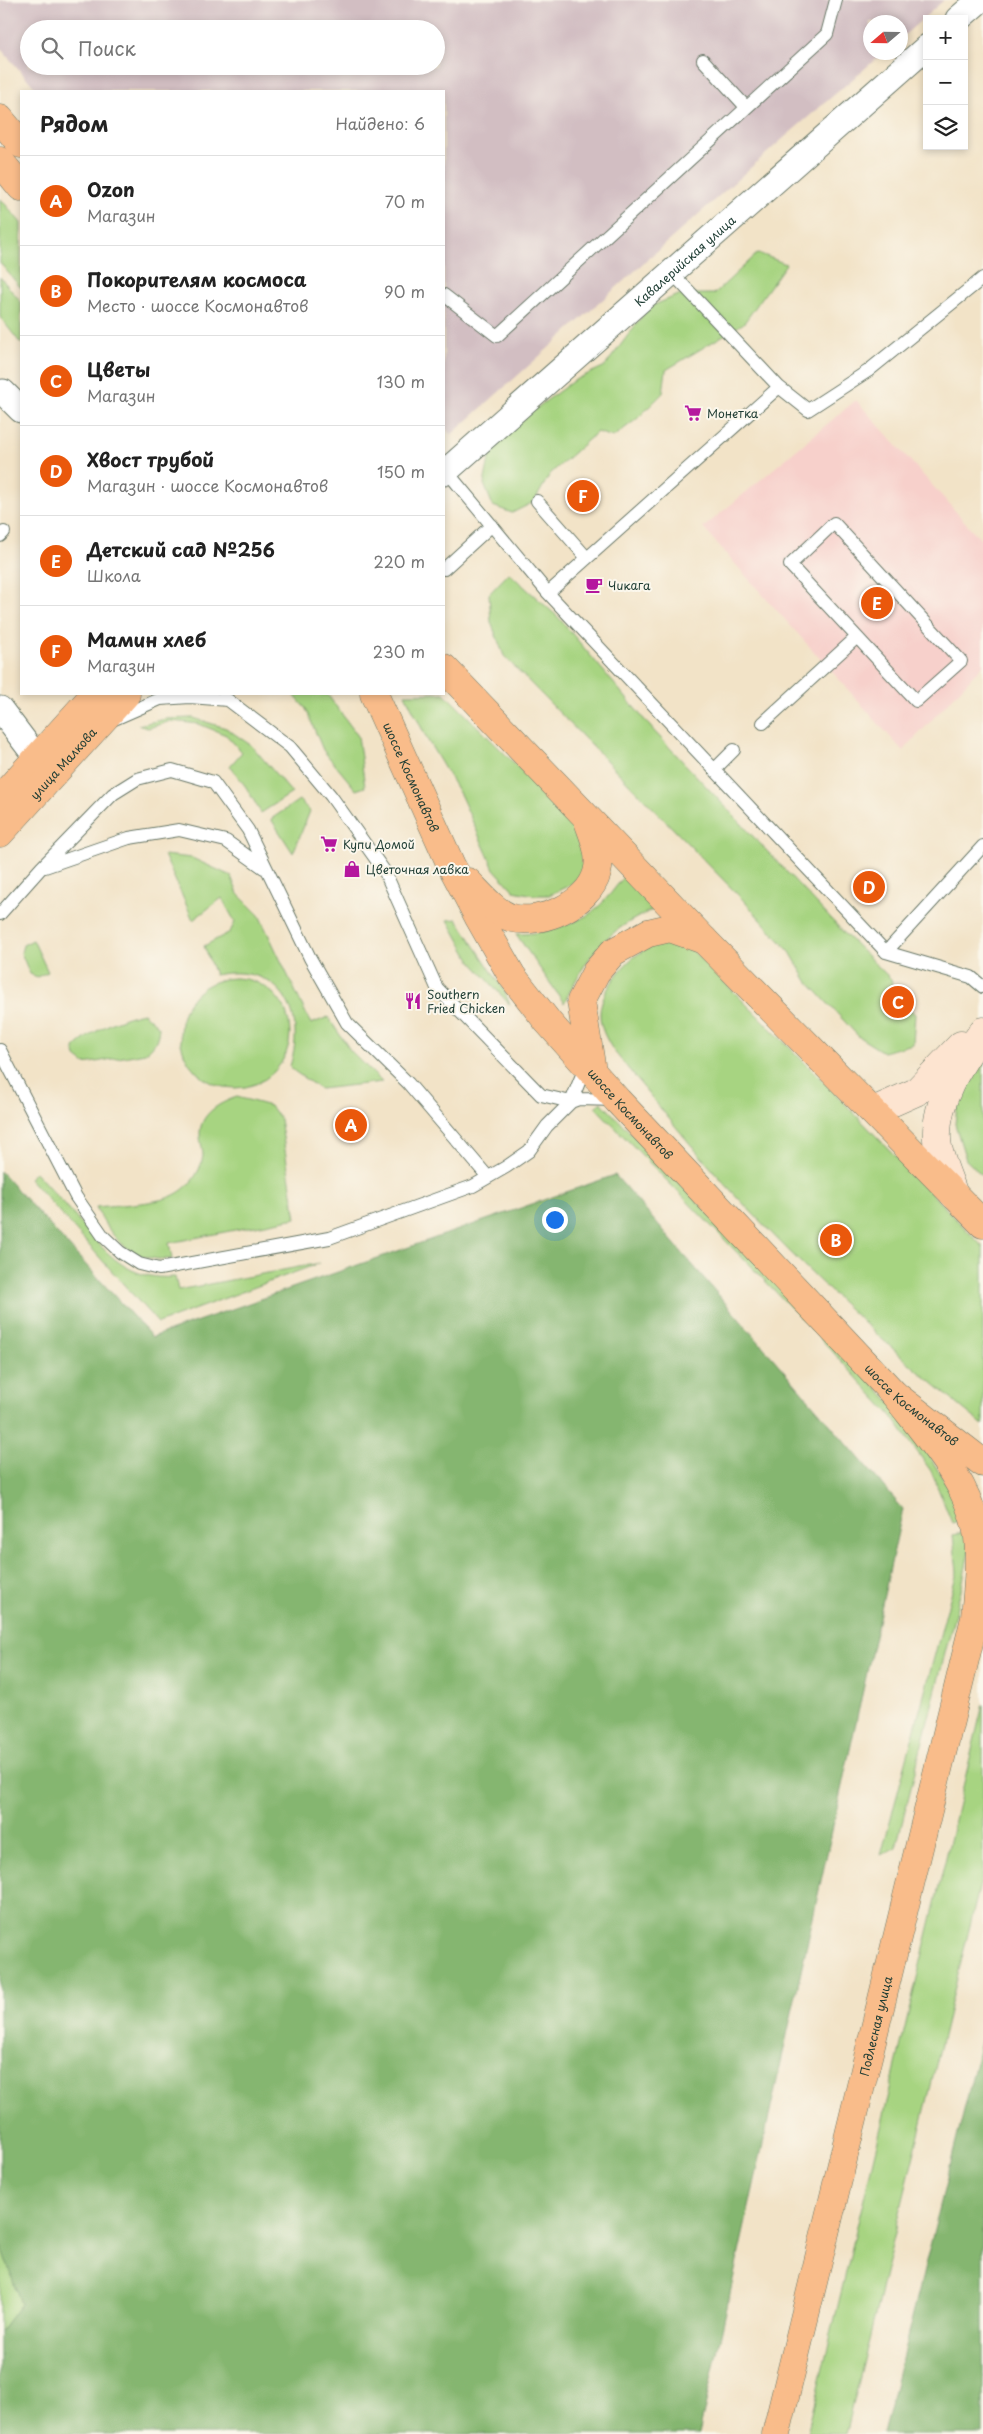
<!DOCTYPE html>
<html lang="ru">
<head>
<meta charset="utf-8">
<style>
  :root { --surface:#fff; --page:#f6f6f6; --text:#222; --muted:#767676; --line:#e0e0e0; --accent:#ea580c }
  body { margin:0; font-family:"Playpen Sans",sans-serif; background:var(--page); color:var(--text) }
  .controls { position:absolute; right:15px; top:15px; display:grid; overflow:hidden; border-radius:0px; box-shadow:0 2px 8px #0003 }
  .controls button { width:45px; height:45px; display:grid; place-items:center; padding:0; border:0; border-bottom:1px solid var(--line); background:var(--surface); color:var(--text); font:25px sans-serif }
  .compass { position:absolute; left:863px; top:15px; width:45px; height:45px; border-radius:50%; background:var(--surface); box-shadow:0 2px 8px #0003; rotate:250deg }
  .you { position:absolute; left:554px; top:1219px; width:18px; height:18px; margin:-12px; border:4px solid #fff; border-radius:50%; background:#1a73e8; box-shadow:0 0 0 8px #1a73e833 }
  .badge { display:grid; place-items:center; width:32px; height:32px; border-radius:50%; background:var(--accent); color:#fff; font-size:16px; font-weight:700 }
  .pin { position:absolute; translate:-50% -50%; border:2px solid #fff; box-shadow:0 1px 5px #0006 }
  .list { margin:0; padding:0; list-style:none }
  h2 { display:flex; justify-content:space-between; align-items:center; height:65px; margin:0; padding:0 20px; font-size:21px }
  h2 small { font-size:16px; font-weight:400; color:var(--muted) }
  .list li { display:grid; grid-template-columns:32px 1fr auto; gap:15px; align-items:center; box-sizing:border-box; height:90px; padding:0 20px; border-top:1px solid var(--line) }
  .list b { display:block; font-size:19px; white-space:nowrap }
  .list p { margin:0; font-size:16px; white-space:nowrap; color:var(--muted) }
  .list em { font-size:16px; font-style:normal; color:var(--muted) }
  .icon { flex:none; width:28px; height:28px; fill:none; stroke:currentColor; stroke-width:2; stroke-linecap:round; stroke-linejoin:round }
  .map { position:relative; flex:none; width:983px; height:2434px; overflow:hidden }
  .search { position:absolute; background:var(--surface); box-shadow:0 2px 8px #0003; left:20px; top:20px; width:425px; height:55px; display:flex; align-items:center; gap:12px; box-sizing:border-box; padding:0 18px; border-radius:28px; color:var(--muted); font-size:19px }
  .panel { position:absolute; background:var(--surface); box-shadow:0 2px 8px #0003; left:20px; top:90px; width:425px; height:605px; border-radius:0px }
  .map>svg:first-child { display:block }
  .built { fill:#f7d0cb }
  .industrial { fill:#d2bec2; fill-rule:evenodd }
  .green { fill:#a7d481; stroke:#63885a }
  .forest { fill:#85b66f; stroke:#527a52 }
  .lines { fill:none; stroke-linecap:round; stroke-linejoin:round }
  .lane-casing { stroke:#697767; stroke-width:14 }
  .street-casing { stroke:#697767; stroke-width:27 }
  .secondary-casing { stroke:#697767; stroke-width:29 }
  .primary-casing { stroke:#697767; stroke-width:29 }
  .lane { stroke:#fff; stroke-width:12 }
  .street { stroke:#fff; stroke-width:25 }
  .secondary { stroke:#fde4d0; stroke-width:28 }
  .primary { stroke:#f9bc8a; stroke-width:28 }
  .labels { text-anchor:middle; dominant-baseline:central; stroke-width:4; stroke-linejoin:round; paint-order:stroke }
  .street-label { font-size:12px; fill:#1f3d34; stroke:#fbf7ec }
  .poi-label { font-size:12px; fill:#1f3d34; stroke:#fbf7ec; text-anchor:start }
</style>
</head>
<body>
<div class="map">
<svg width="983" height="2434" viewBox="0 0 983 2434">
  <rect width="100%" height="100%" fill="#fbf7ec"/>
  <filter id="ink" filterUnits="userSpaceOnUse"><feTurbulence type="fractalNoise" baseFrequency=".02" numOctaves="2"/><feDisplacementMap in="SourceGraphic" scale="10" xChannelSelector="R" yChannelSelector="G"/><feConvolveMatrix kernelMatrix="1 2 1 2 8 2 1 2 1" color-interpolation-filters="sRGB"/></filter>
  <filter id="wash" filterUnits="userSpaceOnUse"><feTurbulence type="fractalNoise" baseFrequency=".0096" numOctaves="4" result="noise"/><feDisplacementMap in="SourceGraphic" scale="20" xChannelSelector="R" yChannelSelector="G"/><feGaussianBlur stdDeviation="1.12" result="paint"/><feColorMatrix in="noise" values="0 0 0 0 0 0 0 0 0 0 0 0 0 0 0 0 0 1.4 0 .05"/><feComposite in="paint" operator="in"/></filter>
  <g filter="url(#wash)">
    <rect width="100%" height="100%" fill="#f2e3c7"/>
    <path class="built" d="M856 400 983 542V665L903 751 703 528Z"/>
    <path class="industrial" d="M0 0H944L901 38 900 22H870V52L883 53 785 137 451 435 444 427V91H38L0 48ZM29 29H436V66H29Z"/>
    <path class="green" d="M0 198 21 223V288L0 263Z
      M758 253 786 264 744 323 666 370 663 393 637 419 613 437 597 432 550 474 534 502 512 513 493 506 484 484 489 459 499 442 531 412 573 381 605 366 649 307 681 294H714Z
      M0 277 21 302V344L0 317Z
      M509 573 558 617 654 731 846 935 891 979 897 996 915 1014 913 1044 883 1052 859 1037 807 981 790 952 744 901 504 656 491 622 489 594Z
      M444 693 589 838 585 871 570 885 549 895H534L514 891 494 869 461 796 427 739 405 694Z
      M293 694H327L358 736 365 787 356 790 323 750 306 709Z
      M193 718 226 728 252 746 292 793 261 813 246 787 230 766 242 752 226 735 199 724 171 721 148 728 138 725 166 719Z
      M299 800 310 811 293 853 271 819Z
      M164 855 192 858 231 876 238 894 259 915 311 1024 328 1017 350 1050 382 1082 320 1089 294 1071 290 1066C308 1010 278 962 215 975L204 946 230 932 235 922 222 898 193 920Z
      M624 876 657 908C604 931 589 953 564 1003L516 934C539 935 580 924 597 908 607 899 616 887 624 876Z
      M457 919 504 990 510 1005 471 961 448 920Z
      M33 940 48 972 37 977 30 974 21 953 23 945Z
      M682 940 823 1081 983 1247V1425C891 1351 805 1271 725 1184 686 1141 650 1095 613 1050 606 1038 600 1028 600 1014 600 1002 606 991 612 982 629 956 651 941 682 940Z
      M180 1033a55 55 0 1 1 110 0a55 55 0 1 1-110 0Z
      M143 1013 159 1027C158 1039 155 1046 145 1053L85 1064 76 1057 74 1048C90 1032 121 1017 143 1013Z
      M983 1061V1176L966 1160 955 1124 959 1090Z
      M237 1097 270 1106 280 1119 296 1218 169 1243 172 1259C132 1262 112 1240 96 1207 115 1205 155 1204 172 1196 188 1189 201 1173 203 1155 203 1148 200 1142 200 1136 199 1114 219 1103 237 1097Z
      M601 1102 907 1419 967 1518 952 1523 931 1471 891 1415 808 1325 595 1107Z
      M35 1172C50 1188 65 1205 79 1221 107 1254 128 1281 175 1277L178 1290 320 1263 158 1323 29 1178Z
      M968 1532 970 1546 962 1586 896 1847 881 1855 957 1572 953 1535Z
      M983 1704V1872L846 2434H807Z
      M0 2241 21 2304 0 2332Z"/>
    <path class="forest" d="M0 1171 152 1337 615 1175 903 1509 699 2434H0V2332L21 2304 0 2241Z
      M983 2034V2434H883Z"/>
  </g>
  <g filter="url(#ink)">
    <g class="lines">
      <g class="lane-casing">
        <path id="lane" d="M703 60 746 107
          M444 295 497 336 827 34 836 0
          M779 387 808 410 868 371 983 278
          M444 468 548 593 886 952 971 977 983 987
          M537 501 587 558
          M0 536 4 532
          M444 569 492 525
          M548 593 779 387 671 272
          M112 720 160 699 190 697 228 700 290 747 331 796 385 872 437 988 541 1095 571 1102
          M763 723 857 637 790 565 834 523 961 661 916 701 857 637
          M714 770 734 750
          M45 867 129 838 179 830 226 841 264 868
          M0 914 41 868 113 794 137 779 172 770 213 782 248 830 310 958 347 1023 408 1083 488 1177
          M886 952 983 846
          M0 1050 76 1197 103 1236 120 1252 139 1264 159 1269 329 1238 473 1186 506 1167 529 1151 547 1126 571 1102 579 1099 615 1100
          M571 1102 586 1065"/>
      </g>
      <g class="street-casing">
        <g id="street">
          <path d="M958 19 980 0"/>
          <path d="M3 392 21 410"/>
          <path id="s1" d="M444 473 927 47"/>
          <path d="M0 709 37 758"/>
        </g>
      </g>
      <g class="secondary-casing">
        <path id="secondary" d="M873 1111 916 1092 961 1045
          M954 1195C949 1179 937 1154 937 1139 935 1099 961 1063 983 1031"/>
      </g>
      <g class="primary-casing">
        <g id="primary">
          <path d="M0 119 21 144"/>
          <path d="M0 161 21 187"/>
          <path d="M444 668 705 941 983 1224"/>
          <path id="s2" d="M374 694 451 865 478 916 512 976 548 1022 618 1101 895 1395 983 1463"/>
          <path d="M0 799 95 694"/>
          <path id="s3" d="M0 833 126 694"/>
          <path d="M468 882C480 894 495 913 512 918 542 925 588 904 597 873 602 855 594 838 588 821"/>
          <path d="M592 1071 581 1001 596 972 613 952 648 933 670 928 704 940"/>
          <path id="s4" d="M776 2434 975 1618C977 1591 981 1564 978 1537 970 1482 928 1438 895 1395"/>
        </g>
      </g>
      <use href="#lane" class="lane"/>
      <use href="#street" class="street"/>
      <use href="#secondary" class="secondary"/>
      <use href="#primary" class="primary"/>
    </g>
  </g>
  <defs>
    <g id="supermarket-bare" transform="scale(1.35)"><path d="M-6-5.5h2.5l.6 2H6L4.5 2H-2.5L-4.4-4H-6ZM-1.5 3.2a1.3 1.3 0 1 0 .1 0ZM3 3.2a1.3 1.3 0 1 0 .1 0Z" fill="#b5179e" stroke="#fbf7ec" stroke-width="2.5" paint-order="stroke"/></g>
    <g id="cafe-bare" transform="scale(1.35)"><path d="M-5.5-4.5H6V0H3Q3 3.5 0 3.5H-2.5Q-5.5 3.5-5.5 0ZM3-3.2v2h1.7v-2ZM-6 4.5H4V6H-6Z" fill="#b5179e" stroke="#fbf7ec" stroke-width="2.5" paint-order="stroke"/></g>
    <g id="shop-bare" transform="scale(1.35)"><path d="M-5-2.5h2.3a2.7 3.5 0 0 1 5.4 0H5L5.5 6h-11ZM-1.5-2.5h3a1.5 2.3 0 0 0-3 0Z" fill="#b5179e" stroke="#fbf7ec" stroke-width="2.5" paint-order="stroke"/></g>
    <g id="restaurant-bare" transform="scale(1.35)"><path d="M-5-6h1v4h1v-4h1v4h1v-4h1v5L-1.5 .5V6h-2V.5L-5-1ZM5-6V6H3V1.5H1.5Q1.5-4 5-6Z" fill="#b5179e" stroke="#fbf7ec" stroke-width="2.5" paint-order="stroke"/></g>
  </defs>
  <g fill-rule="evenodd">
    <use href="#supermarket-bare" x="693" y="413"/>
    <use href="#cafe-bare" x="594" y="585"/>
    <use href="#supermarket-bare" x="329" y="844"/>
    <use href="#shop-bare" x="352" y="869"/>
    <use href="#restaurant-bare" x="413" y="1001"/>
  </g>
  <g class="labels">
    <g class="street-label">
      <text stroke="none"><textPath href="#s1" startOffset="321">Кавалерийская улица</textPath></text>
      <text stroke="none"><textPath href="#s3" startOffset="94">улица Малкова</textPath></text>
      <text stroke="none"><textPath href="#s2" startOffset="91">шоссе Космонавтов</textPath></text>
      <text stroke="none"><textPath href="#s2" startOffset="496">шоссе Космонавтов</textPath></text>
      <text stroke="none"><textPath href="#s2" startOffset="901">шоссе Космонавтов</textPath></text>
      <text stroke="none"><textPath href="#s4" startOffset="420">Подлесная улица</textPath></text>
    </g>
    <g class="poi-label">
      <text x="707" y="413">Монетка</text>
      <text x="608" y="585">Чикага</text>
      <text x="343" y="844">Купи Домой</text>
      <text x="366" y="869">Цветочная лавка</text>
      <text x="427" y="994">Southern<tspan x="427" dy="14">Fried Chicken</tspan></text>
    </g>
  </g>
</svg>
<div class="controls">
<button>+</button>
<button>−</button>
<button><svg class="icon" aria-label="layers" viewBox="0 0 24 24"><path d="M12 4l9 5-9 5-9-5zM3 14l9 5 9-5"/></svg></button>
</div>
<svg class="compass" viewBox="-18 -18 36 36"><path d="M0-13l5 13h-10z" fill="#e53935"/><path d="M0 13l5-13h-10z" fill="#767676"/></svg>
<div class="you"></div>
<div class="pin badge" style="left:351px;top:1125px">A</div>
<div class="pin badge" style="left:836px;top:1240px">B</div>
<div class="pin badge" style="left:898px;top:1002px">C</div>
<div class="pin badge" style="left:869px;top:887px">D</div>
<div class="pin badge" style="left:877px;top:603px">E</div>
<div class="pin badge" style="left:583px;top:496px">F</div>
<div class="search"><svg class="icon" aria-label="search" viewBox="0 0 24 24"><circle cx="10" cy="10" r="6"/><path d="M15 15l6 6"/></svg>Поиск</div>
<section class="panel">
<h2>Рядом<small>Найдено: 6</small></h2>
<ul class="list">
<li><span class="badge">A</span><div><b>Ozon</b><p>Магазин</p></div><em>70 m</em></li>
<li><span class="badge">B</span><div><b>Покорителям космоса</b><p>Место · шоссе Космонавтов</p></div><em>90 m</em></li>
<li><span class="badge">C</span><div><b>Цветы</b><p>Магазин</p></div><em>130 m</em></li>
<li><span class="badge">D</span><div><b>Хвост трубой</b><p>Магазин · шоссе Космонавтов</p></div><em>150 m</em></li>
<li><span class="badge">E</span><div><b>Детский сад №256</b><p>Школа</p></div><em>220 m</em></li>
<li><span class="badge">F</span><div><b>Мамин хлеб</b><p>Магазин</p></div><em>230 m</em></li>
</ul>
</section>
</div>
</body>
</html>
